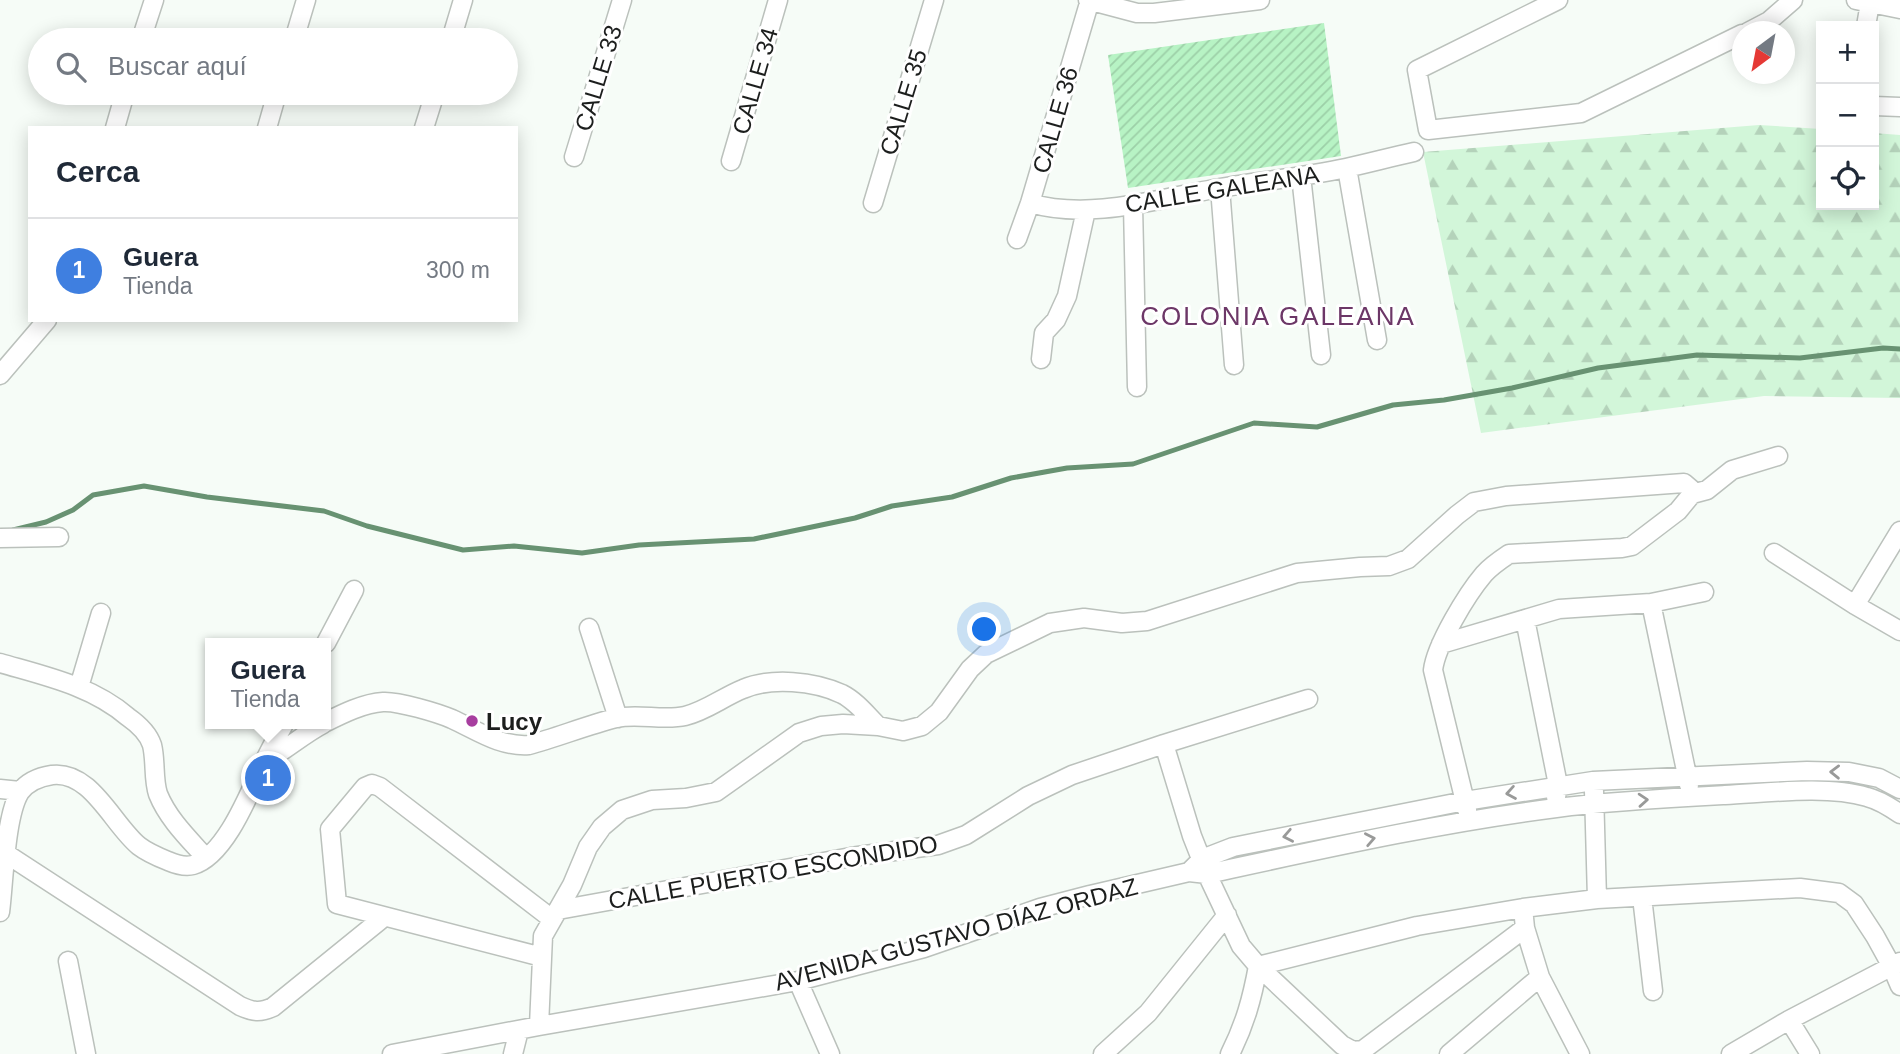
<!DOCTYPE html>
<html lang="es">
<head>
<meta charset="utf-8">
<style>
  :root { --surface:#fff; --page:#f6f6f7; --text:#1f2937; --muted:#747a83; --line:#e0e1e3; --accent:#a73e9f }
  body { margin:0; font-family:Helvetica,sans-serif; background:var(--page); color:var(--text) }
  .controls { position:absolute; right:21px; top:21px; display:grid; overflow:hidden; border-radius:0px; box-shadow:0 4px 18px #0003 }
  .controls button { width:63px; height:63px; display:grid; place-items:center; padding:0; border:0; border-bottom:2px solid var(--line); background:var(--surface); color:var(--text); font:35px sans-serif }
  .compass { position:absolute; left:1732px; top:21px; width:63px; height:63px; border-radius:50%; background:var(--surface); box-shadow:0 4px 18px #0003; rotate:212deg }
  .you { position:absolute; left:985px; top:630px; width:24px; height:24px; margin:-18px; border:5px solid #fff; border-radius:50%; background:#1a73e8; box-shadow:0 0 0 10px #1a73e833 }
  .badge { display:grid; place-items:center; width:46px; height:46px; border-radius:50%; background:var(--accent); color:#fff; font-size:23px; font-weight:700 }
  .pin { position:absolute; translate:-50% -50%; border:4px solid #fff; box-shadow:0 2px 7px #0006 }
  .popup { position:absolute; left:205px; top:638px; width:126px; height:91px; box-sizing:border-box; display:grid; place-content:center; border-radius:0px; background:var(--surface); filter:drop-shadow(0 2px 5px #0005); font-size:23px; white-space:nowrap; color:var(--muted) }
  .popup b { font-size:26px; color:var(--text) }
  .popup::after { content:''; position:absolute; left:50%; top:100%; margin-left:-14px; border:14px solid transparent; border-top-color:var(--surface) }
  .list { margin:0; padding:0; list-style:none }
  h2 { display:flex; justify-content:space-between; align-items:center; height:91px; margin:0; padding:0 28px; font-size:30px }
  h2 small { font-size:23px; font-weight:400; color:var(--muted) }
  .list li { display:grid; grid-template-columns:46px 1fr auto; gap:21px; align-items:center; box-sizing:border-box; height:105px; padding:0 28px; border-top:2px solid var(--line) }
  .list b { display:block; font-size:26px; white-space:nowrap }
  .list p { margin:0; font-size:23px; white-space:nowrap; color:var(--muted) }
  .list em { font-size:23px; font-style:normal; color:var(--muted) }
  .icon { flex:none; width:38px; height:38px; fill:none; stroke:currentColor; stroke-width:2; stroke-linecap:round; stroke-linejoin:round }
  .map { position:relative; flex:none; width:1900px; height:1054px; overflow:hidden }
  .search { position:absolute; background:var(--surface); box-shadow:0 4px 18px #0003; left:28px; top:28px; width:490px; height:77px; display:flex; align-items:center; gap:18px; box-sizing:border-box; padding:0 24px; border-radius:38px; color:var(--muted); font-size:26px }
  .panel { position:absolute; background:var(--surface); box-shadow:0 4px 18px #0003; left:28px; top:126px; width:490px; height:196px; border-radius:0px }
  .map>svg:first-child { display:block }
  .forest { fill:url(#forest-firs) }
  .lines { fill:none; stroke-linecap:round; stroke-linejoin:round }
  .stream { stroke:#689272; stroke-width:5 }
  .building { fill:url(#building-hatch) }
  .minor-casing { stroke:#bbc1bc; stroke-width:21 }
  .minor { stroke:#fff; stroke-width:18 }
  .oneway { stroke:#999a99 }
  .poi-dot { fill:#a73e9f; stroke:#fff; stroke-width:2.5 }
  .labels { text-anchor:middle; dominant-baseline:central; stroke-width:6; stroke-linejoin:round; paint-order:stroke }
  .street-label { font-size:24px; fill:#1c1e1d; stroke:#fff }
  .poi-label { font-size:24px; font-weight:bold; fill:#1c1e1d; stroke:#fff; text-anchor:start }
  .neighbourhood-label { font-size:26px; letter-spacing:2px; fill:#6c3767; stroke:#fff }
</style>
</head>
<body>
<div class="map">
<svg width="1900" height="1054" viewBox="0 0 1900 1054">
  <defs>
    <pattern id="forest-firs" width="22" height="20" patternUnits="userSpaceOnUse" patternTransform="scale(1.75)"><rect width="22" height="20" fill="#d2f6d9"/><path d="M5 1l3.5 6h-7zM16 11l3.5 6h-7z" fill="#b4d2ba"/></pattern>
    <pattern id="building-hatch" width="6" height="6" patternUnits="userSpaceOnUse" patternTransform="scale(1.75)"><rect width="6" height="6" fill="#b7f3c4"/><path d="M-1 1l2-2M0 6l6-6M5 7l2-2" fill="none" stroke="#9dd0a8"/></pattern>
  </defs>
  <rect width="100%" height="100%" fill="#f6fcf7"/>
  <path class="forest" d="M1759 125 1821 129V205H1874V133L1900 135V398L1764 396 1481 433 1423 152Z"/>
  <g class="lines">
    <path class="stream" d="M13 530 46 522 73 510 93 495 144 486 207 497 324 511 367 526 463 550 514 546 582 553 639 545 754 539 855 518 892 506 952 497 1011 478 1067 468 1133 464 1254 423 1317 427 1393 405 1444 400 1512 388 1598 368 1697 355 1800 358 1883 348 1900 349"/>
  </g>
  <path class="building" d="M1324 23 1341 156 1128 188 1108 55Z"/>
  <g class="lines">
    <g class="minor-casing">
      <path id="minor" d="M1088 0 1137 13H1154L1260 0
        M1558 0 1417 70 1428 130 1581 113 1742 34
        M1856 0 1900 9
        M1866 26 1870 3
        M1748 32 1769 21 1793 0
        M141 40 154 0
        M294 40 306 0
        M451 40 463 0
        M1874 106 1900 107
        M115 128 125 93
        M267 128 277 93
        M424 128 435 93
        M574 157 622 0
        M731 161 778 0
        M1347 168 1377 340
        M1301 176 1321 355
        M1220 188 1234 365
        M873 203 934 0
        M1030 203C1090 221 1160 198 1220 188 1262 181 1304 177 1346 168 1369 163 1391 157 1414 152
        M1133 205 1137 387
        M1017 239 1030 203 1090 0
        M1041 359 1044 333 1056 320 1067 296 1086 210
        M0 375 47 320
        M0 538 59 537
        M1774 553 1855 605 1900 631
        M1651 603 1689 785
        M1855 605 1900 531
        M1525 619 1558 785 1556 797
        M589 628 618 718
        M326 643 354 590
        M1441 644 1559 609 1651 603 1704 592
        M0 663C45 676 92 686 128 717 138 724 148 733 152 745 156 761 153 779 158 794 168 819 189 839 206 858
        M79 687 101 613
        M326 722C342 714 364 703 383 702 398 701 438 713 452 719 478 731 500 747 529 745 558 737 588 725 616 718 638 713 663 721 685 716 706 711 723 697 743 689 771 677 814 681 842 694 856 701 867 715 878 726
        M1164 744 1192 836 1207 874 1241 946 1258 966 1342 1045 1353 1051 1363 1050 1525 928 1523 908
        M264 762C285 751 302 735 323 724
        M0 789 20 791
        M1594 791 1597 899
        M1467 810 1433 670C1436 645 1467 594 1484 574 1491 566 1500 560 1509 554L1622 548 1632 546 1678 511 1692 494 1707 490 1732 470 1778 456
        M5 853 240 1006C253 1012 260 1013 273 1007L384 917
        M1189 872 1202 859 1233 847 1465 801 1593 781 1807 771 1849 772 1879 778 1900 789
        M1642 897 1653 991
        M558 910 851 857 938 845 966 835 1028 796 1072 775 1164 744 1308 699
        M0 912C4 882 5 816 20 792 28 781 39 777 52 775 91 770 113 825 139 846 148 853 158 857 168 861 175 864 186 867 193 865 225 856 249 794 262 766 269 752 276 738 284 724
        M1525 928 1540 977 1580 1054
        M542 957 337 904 330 829 365 787 372 784 380 787 552 919
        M68 961 86 1054
        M1258 966 1417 926 1523 908 1597 899 1800 888 1839 893 1854 904 1875 936 1891 965 1900 986
        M798 981 830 1054
        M1789 1020 1810 1054
        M539 1026 543 936 572 885 588 847 602 827 622 810 652 800 686 798 716 792 799 733 821 726 843 724 878 726 903 731 922 726 939 712 970 669 986 654 1050 623 1084 618 1122 623 1147 621 1297 573 1360 567 1389 566 1408 559 1457 515 1474 502 1506 496 1684 483 1691 489 1692 494
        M392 1054 539 1026 798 981 924 948 1040 908 1090 895 1189 872 1207 874C1323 849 1438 823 1556 808 1612 801 1669 798 1725 795 1767 793 1827 785 1867 797 1879 800 1890 807 1900 814
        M513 1054 519 1030
        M1103 1054 1148 1013 1227 915
        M1230 1054C1245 1024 1252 999 1258 966
        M1449 1054 1540 977
        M1731 1054 1789 1020 1900 962"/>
    </g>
    <use href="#minor" class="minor"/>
  </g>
  <defs><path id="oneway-chevron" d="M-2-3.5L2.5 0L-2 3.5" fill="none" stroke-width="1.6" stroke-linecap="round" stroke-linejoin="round" transform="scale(1.75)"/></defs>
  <g class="oneway">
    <use href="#oneway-chevron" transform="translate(1835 772) rotate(-179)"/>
    <use href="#oneway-chevron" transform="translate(1511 793) rotate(170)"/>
    <use href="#oneway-chevron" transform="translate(1643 800) rotate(-4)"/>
    <use href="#oneway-chevron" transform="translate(1288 836) rotate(169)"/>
    <use href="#oneway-chevron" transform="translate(1370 839) rotate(-11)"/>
  </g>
  <circle class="poi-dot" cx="472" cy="721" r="7"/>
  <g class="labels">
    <g class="street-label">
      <text transform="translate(598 78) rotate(-73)">CALLE 33</text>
      <text transform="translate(755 81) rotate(-74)">CALLE 34</text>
      <text transform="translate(903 102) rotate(-73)">CALLE 35</text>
      <text transform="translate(1055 120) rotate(-74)">CALLE 36</text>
      <text transform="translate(1222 189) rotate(-9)">CALLE GALEANA</text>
      <text transform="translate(773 872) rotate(-10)">CALLE PUERTO ESCONDIDO</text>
      <text transform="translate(956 934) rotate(-15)">AVENIDA GUSTAVO DÍAZ ORDAZ</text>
    </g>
    <g class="poi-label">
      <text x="486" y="721">Lucy</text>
    </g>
    <g class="neighbourhood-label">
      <text x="1278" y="316">COLONIA GALEANA</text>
    </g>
  </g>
</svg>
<div class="controls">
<button>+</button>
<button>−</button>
<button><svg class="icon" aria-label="locate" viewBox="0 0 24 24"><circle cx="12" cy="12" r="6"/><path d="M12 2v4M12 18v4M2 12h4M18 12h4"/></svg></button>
</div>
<svg class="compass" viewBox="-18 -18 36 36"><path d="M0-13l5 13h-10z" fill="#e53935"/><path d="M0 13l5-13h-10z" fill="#747a83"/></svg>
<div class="you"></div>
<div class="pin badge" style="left:268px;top:778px;background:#3f7fe0">1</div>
<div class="popup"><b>Guera</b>Tienda</div>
<div class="search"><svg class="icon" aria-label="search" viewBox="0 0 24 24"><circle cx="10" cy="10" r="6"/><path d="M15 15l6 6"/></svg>Buscar aquí</div>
<section class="panel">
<h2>Cerca<small></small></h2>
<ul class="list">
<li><span class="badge" style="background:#3f7fe0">1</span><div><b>Guera</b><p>Tienda</p></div><em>300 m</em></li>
</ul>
</section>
</div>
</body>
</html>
